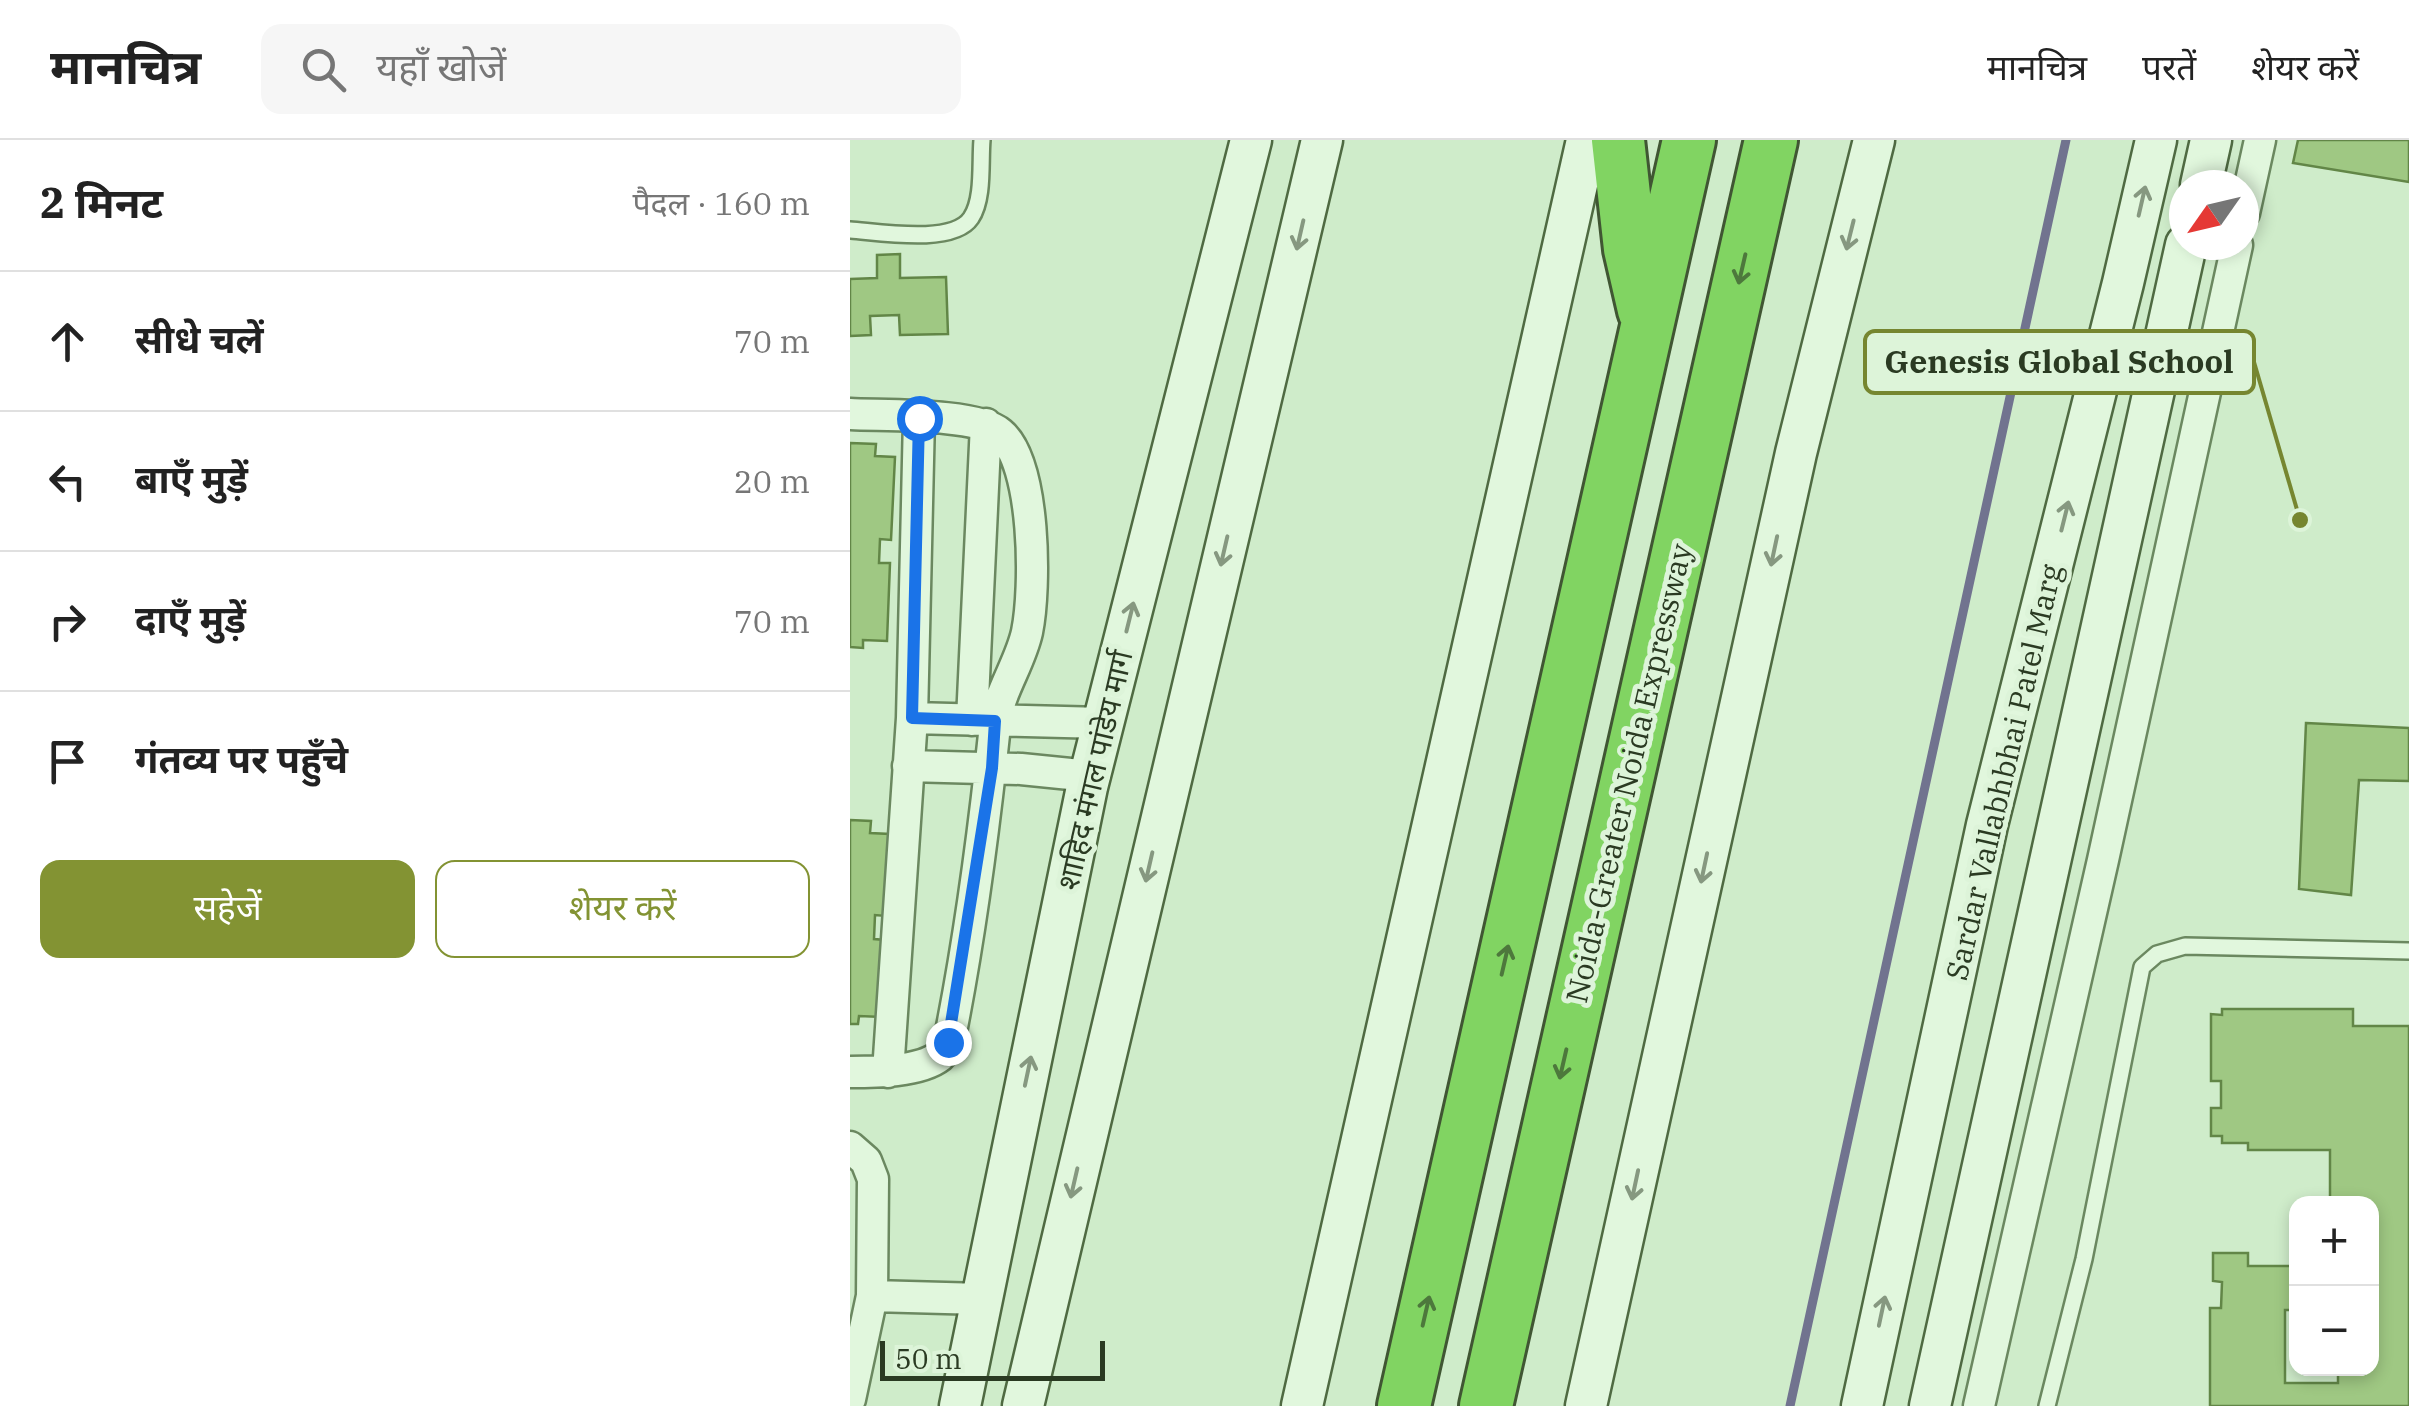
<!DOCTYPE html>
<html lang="hi">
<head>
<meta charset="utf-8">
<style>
  :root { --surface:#fff; --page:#f6f6f6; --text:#222; --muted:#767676; --line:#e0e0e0; --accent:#839333 }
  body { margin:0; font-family:"IBM Plex Serif","Noto Sans Devanagari",serif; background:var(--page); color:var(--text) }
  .controls { position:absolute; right:30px; bottom:30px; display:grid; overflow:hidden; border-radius:20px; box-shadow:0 5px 15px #0003 }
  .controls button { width:90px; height:90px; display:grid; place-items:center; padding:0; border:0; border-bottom:2px solid var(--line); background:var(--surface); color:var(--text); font:50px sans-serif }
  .compass { position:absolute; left:1319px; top:30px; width:90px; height:90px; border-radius:50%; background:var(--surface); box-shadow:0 5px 15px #0003; rotate:236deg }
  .scale { position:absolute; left:30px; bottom:25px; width:225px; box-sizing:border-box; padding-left:10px; border:5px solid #2a3a22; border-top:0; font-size:28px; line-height:35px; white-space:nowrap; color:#2a3a22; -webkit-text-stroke:8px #ddf4d9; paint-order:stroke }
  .stop { position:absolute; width:30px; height:30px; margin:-22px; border:8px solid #1a73e8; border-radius:50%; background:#fff }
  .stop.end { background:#1a73e8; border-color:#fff; box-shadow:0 2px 10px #0008 }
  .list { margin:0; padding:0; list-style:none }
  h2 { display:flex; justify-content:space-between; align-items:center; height:130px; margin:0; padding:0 40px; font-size:42px }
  h2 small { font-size:32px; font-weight:400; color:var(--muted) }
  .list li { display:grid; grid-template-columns:65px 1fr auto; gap:30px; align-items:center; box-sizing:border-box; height:140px; padding:0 40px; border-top:2px solid var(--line) }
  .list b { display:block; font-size:38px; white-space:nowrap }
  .list em { font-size:32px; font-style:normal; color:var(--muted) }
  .actions { display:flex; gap:20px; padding:30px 40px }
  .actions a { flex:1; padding:22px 0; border:2px solid var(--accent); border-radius:20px; text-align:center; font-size:35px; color:var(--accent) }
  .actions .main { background:var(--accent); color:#fff }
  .icon { flex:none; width:55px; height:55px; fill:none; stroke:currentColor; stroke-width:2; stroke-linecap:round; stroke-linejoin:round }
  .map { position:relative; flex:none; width:1559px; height:1266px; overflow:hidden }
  header { display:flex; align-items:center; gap:60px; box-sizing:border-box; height:140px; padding:0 50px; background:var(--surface); border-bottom:2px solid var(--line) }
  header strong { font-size:48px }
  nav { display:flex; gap:55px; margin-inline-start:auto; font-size:35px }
  .search { width:700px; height:90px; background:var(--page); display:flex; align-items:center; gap:25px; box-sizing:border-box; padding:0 35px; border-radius:20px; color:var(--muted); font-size:38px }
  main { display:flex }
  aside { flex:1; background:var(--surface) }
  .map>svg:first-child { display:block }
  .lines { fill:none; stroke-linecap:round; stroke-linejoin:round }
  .stream { stroke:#71738f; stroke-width:9 }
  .building { fill:#9fc883; stroke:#628647; stroke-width:2.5 }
  .lane-casing { stroke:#6b8860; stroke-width:20 }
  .street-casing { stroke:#6b8860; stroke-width:35 }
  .secondary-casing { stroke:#4f6a42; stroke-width:45 }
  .highway-casing { stroke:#405633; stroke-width:58 }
  .lane { stroke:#e1f7dd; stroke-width:15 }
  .street { stroke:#e1f7dd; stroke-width:30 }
  .secondary { stroke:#e1f7dd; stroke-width:40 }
  .highway { stroke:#81d462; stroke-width:52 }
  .oneway { stroke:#869880 }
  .oneway2 { stroke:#4d783c }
  .route { stroke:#1a73e8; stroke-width:12 }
  .labels { text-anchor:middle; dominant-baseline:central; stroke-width:10; stroke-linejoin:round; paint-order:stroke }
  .street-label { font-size:30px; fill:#2a3a22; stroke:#ddf4d9 }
  .leader { fill:none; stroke:#768630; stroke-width:4 }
  .callout-dot { fill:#768630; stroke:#ddf4d9; stroke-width:4 }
  .callout { fill:#ddf4d9; stroke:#768630; stroke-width:4 }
  .callout-label { font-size:32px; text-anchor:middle; font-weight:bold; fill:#2a3a22 }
</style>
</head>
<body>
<header>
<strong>मानचित्र</strong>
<div class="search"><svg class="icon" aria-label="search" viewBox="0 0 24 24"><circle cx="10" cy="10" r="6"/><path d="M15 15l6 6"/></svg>यहाँ खोजें</div>
<nav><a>मानचित्र</a><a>परतें</a><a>शेयर करें</a></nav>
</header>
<main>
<aside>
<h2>2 मिनट<small>पैदल · 160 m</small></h2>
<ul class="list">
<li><svg class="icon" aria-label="ahead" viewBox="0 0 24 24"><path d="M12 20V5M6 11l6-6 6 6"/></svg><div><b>सीधे चलें</b></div><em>70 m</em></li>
<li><svg class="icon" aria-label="left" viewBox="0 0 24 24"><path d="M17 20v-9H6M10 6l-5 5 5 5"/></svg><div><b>बाएँ मुड़ें</b></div><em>20 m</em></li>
<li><svg class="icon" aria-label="right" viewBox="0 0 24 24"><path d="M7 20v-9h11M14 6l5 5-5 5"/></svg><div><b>दाएँ मुड़ें</b></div><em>70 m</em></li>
<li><svg class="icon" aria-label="arrive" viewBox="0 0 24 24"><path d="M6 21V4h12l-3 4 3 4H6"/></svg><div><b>गंतव्य पर पहुँचे</b></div></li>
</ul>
<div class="actions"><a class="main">सहेजें</a><a>शेयर करें</a></div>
</aside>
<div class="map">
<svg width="1559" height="1266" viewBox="0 0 1559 1266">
  <rect width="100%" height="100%" fill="#cfecca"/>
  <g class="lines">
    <path class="stream" d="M940 1266 1216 0"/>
  </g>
  <path class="building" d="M1448 0H1559V42L1443 23Z
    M50 114V138L96 137 98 194 50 195 49 175 20 176 21 195 0 196V139L27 138V115Z
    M0 303 26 304 25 316 45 317 41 400 30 399 29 423H40L37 501 13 500V508L0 507Z
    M1456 583 1559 588V641L1509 640 1501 755 1449 749Z
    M0 680 21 681 20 693 40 694 36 776 25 775 24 799 35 800 32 877 9 876 8 884H0Z
    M1372 869H1503V886H1559V1266H1360V1168H1371L1372 1142 1363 1141V1113H1398V1126H1446V1170H1435V1243H1488V1228H1522V1064H1480V1010H1398V1003H1372V996H1361V968H1371V941H1361V874L1372 875Z"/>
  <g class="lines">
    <g class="lane-casing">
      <path id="lane" d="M0 90C29 92 103 105 121 78 134 59 130 22 132 0
        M1197 1266 1234 1119 1292 827 1307 814 1335 806 1559 811"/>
    </g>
    <g class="street-casing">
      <path id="street" d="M1394 73 1410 0
        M0 274C33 276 127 273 150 293 186 323 186 448 177 492 170 524 148 553 145 585 134 690 120 798 99 902 96 906 94 912 90 916 70 932 24 932 0 932
        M62 578 253 583
        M122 580 136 284
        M58 626 171 629 240 636
        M38 932 62 578 69 278
        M0 1007 16 1021 23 1039 22 1156 0 1259
        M22 1156 132 1159
        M1129 1266 1253 720 1387 105"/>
    </g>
    <g class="secondary-casing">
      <path id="secondary" d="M1351 45 1361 0
        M110 1266 237 647 401 0
        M173 1266 472 0
        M452 1266 737 0
        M736 1266 946 313 1024 0
        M1012 1266 1137 685 1273 143 1306 0
        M1080 1266 1336 105"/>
    </g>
    <g class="highway-casing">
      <path id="highway" d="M768 0 780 109 794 170
        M554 1266 839 0
        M636 1266 921 0"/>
    </g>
    <use href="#lane" class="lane"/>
    <use href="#street" class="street"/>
    <use href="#secondary" class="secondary"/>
    <use href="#highway" class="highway"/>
  </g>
  <defs><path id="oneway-shaft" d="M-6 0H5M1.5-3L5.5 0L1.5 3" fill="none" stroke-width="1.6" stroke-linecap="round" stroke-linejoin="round" transform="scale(2.5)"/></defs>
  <g class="oneway">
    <use href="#oneway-shaft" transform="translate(1292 61) rotate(-77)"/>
    <use href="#oneway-shaft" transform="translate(450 95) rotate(103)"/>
    <use href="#oneway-shaft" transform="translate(1000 95) rotate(104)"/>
    <use href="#oneway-shaft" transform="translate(1215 376) rotate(-76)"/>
    <use href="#oneway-shaft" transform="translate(374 411) rotate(103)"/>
    <use href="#oneway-shaft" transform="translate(924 411) rotate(102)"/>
    <use href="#oneway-shaft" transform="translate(280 477) rotate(-76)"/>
    <use href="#oneway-shaft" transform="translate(299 727) rotate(103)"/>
    <use href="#oneway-shaft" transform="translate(854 728) rotate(102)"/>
    <use href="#oneway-shaft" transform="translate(178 931) rotate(-78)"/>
    <use href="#oneway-shaft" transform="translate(224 1043) rotate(103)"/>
    <use href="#oneway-shaft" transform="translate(785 1045) rotate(102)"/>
    <use href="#oneway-shaft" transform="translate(1032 1171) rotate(-78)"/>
  </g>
  <g class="oneway2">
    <use href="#oneway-shaft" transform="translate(892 129) rotate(103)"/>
    <use href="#oneway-shaft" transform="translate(655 820) rotate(-77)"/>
    <use href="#oneway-shaft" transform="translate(713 924) rotate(103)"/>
    <use href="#oneway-shaft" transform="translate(576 1171) rotate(-77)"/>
  </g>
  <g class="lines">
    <path class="route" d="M69 278 62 578 145 581 142 628 98 902"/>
  </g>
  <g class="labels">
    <g class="street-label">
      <text transform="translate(244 630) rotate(-77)">शाहिद मंगल पांडेय मार्ग</text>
      <text transform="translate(1153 632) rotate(-77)">Sardar Vallabhbhai Patel Marg</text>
      <text transform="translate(778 633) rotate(-77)">Noida-Greater Noida Expressway</text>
    </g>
  </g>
  <path class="leader" d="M1450 380L1404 222"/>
  <circle class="callout-dot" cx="1450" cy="380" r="10"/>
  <rect class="callout" x="1015" y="191" width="389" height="62" rx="10"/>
  <g class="callout-label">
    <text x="1209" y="233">Genesis Global School</text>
  </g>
</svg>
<div class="controls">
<button>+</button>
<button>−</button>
</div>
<svg class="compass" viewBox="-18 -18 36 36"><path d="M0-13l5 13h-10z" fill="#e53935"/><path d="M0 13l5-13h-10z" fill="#767676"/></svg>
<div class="scale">50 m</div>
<div class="stop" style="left:69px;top:278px"></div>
<div class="stop end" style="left:98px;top:902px"></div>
</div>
</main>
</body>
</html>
